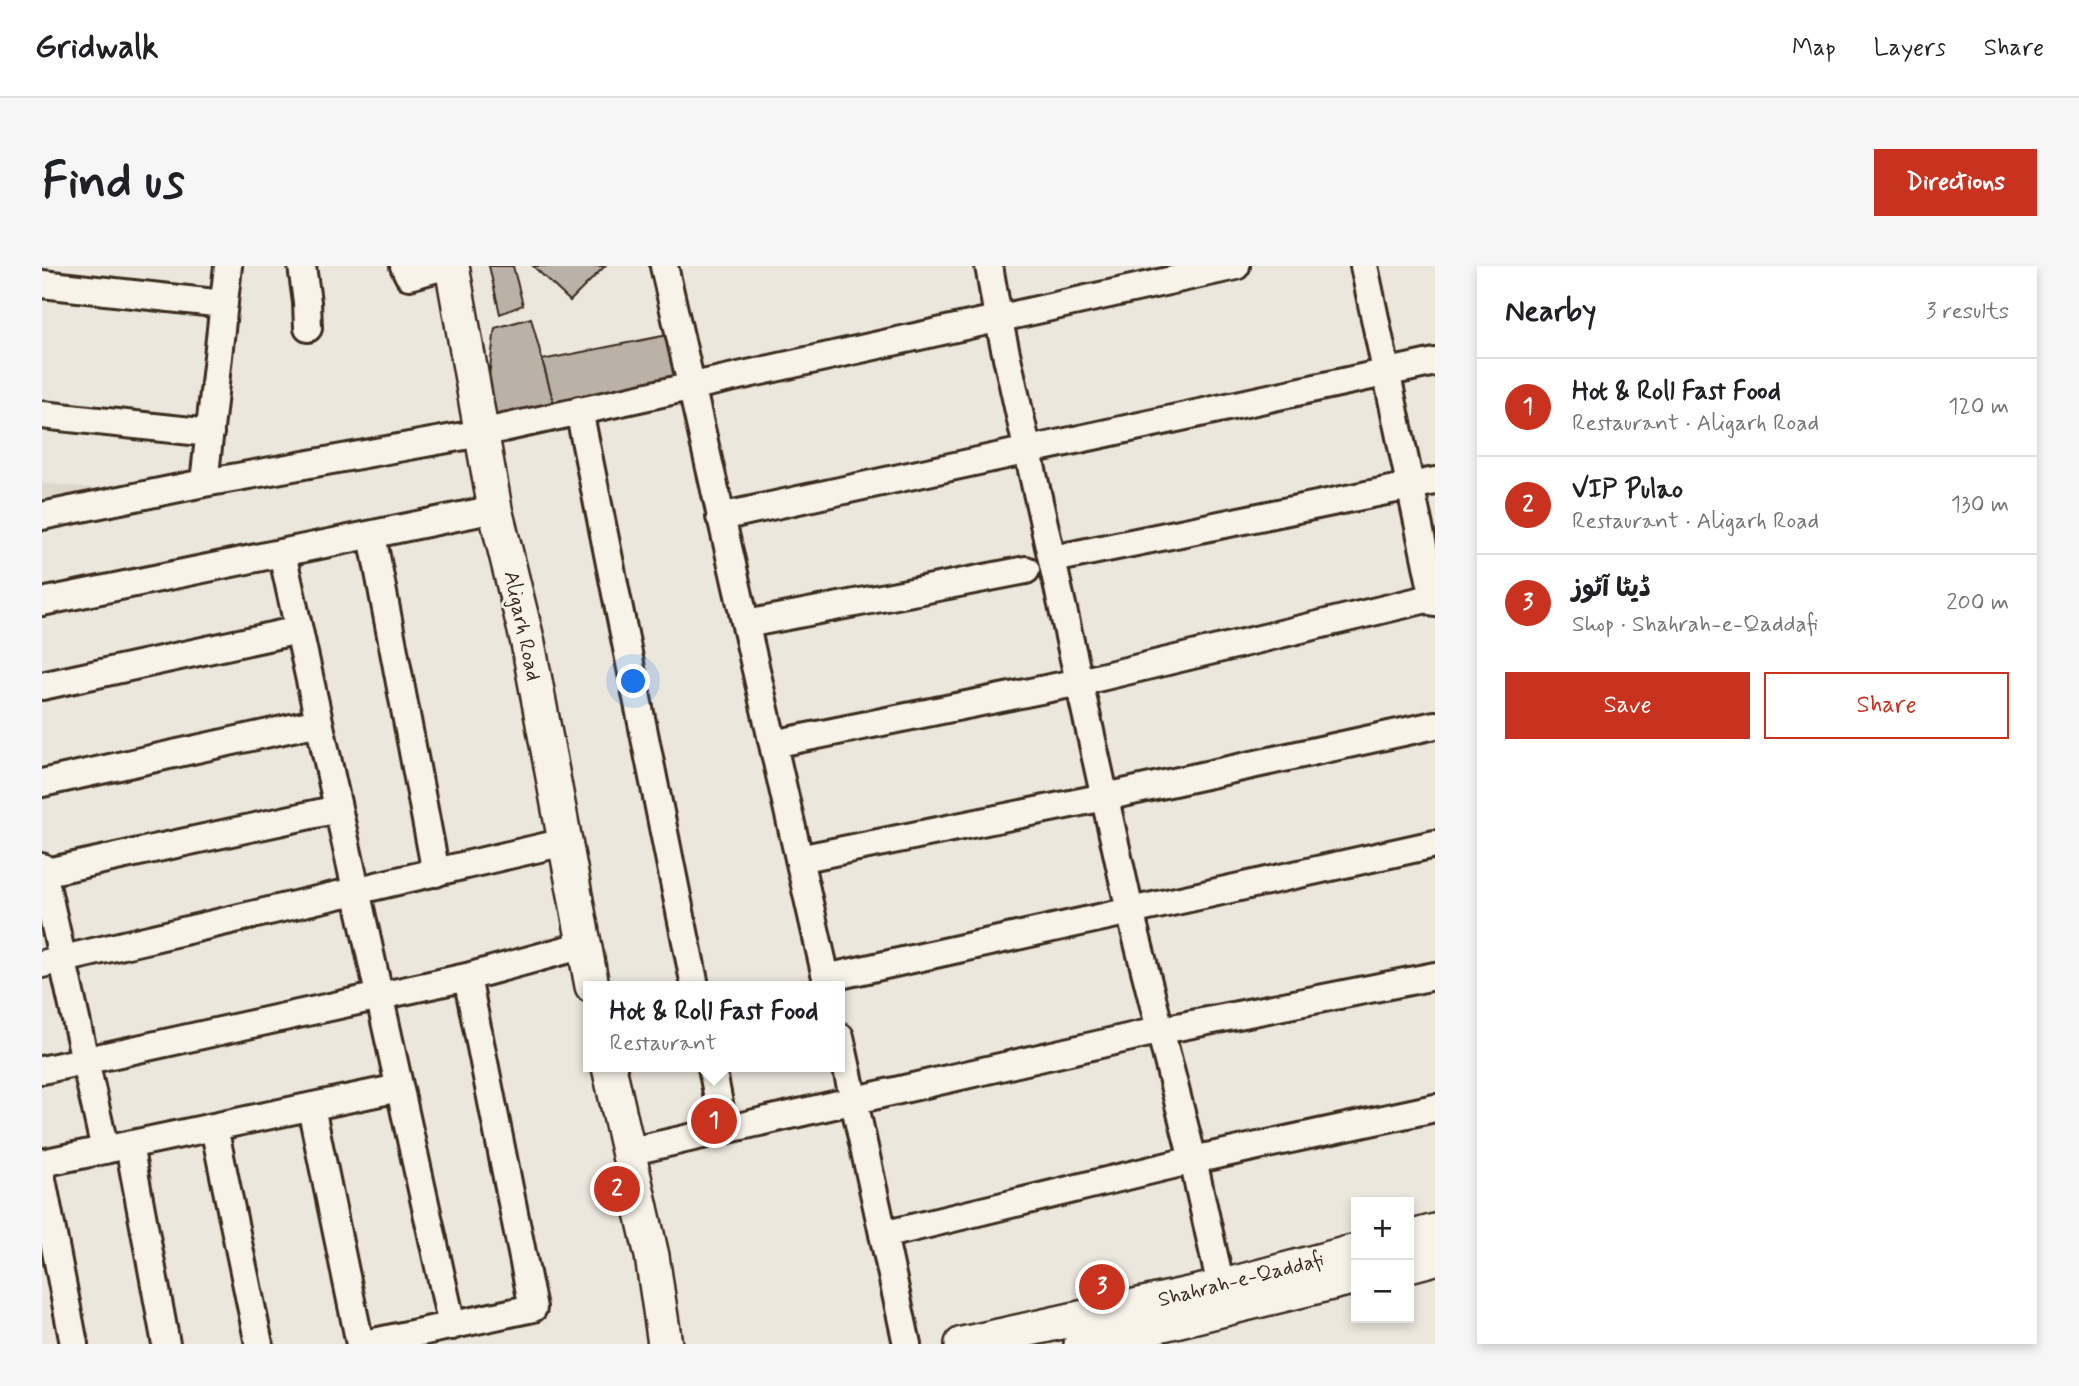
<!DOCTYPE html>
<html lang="en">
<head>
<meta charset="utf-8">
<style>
  :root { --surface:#fff; --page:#f6f6f6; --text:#202124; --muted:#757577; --line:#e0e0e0; --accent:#c8321e }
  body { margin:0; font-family:Mynerve,"Playpen Sans Arabic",sans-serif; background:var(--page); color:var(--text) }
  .controls { position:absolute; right:21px; bottom:21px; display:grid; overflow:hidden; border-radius:0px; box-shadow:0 4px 10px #0003 }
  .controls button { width:63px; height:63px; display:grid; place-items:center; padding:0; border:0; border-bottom:2px solid var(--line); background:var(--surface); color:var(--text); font:35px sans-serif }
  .you { position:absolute; left:592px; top:416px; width:24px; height:24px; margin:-18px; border:5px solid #fff; border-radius:50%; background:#1a73e8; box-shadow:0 0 0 10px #1a73e833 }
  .badge { display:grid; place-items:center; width:46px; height:46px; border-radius:50%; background:var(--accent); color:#fff; font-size:23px; font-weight:700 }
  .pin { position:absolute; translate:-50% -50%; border:4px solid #fff; box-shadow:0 2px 7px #0006 }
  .popup { position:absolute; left:541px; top:715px; width:262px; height:91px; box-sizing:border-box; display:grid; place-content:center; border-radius:0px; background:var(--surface); filter:drop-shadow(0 2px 5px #0005); font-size:23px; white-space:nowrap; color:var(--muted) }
  .popup b { font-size:26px; color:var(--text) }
  .popup::after { content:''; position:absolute; left:50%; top:100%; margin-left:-14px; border:14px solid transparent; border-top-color:var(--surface) }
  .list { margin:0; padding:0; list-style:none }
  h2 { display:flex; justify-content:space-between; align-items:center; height:91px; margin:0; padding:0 28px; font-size:30px }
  h2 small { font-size:23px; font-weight:400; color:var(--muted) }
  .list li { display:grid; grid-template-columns:46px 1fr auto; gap:21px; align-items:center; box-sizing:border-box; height:98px; padding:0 28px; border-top:2px solid var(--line) }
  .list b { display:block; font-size:26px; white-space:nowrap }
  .list p { margin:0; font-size:23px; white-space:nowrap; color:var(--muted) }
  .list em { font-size:23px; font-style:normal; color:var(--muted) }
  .actions { display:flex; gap:14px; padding:21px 28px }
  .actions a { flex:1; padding:16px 0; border:2px solid var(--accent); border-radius:0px; text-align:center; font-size:24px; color:var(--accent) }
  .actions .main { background:var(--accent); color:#fff }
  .map { position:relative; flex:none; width:1393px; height:1078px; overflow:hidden; border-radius:0px }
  header { display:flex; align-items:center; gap:42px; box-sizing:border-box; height:98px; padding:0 35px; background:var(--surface); border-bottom:2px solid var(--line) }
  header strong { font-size:33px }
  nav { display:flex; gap:38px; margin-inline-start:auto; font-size:24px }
  .intro { display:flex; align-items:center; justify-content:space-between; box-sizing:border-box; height:168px; padding:0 42px }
  h1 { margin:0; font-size:49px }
  .button { padding:18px 32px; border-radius:0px; background:var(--accent); color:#fff; font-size:24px; font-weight:700 }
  main { display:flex; gap:42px; padding:0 42px }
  aside { flex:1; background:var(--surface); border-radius:0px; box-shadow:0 4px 10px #0003 }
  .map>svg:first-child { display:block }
  .built { fill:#ddd7cc }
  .building { fill:#bab2a7; stroke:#3b2a1e; stroke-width:2 }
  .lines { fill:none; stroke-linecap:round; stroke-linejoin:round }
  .minor-casing { stroke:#3b2a1e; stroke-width:32 }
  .major-casing { stroke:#3b2a1e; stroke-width:38 }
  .minor { stroke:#f7f3e8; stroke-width:26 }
  .major { stroke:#f7f3e8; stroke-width:33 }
  .labels { text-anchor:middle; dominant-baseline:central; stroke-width:5; stroke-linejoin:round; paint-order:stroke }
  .street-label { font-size:21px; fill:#3b2a1e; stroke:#f7f3e8 }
</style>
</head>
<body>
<header>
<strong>Gridwalk</strong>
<nav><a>Map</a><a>Layers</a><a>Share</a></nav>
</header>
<div class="intro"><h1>Find us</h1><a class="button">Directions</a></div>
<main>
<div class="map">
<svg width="1393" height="1078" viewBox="0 0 1393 1078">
  <rect width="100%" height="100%" fill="#ece7dc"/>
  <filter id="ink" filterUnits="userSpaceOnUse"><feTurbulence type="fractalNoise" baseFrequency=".0143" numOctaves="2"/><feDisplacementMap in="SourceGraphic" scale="14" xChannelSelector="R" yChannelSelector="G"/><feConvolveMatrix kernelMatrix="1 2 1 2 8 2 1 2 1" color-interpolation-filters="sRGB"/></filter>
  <g filter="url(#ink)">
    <path class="built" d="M0 217 107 228 0 251Z"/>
    <path class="building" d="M447 0H471L481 39 458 48Z
      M491 0H563L528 35Z
      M489 52 515 149 440 166 453 62Z
      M636 67 648 120 515 149 500 94Z"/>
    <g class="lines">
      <g class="minor-casing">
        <path id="minor" d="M260 0 265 36 266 62
          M362 0 367 10 403 0
          M622 0 786 720
          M947 0 956 51 1088 645 1151 894 1183 1039
          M1322 0 1393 337
          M0 18 182 38
          M537 144 653 720
          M0 149 168 167
          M162 217 186 0
          M0 250 162 217 439 167 1194 0
          M678 251 1393 96
          M330 269 394 607
          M240 287 410 1060
          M1011 293 1393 215
          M0 336 453 243
          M704 358 984 304
          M0 420 257 364
          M731 478 1038 416 1393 331
          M0 517 277 456
          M757 593 1063 531 1393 459
          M0 601 63 884
          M0 607 296 543
          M0 698 523 576
          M784 712 1393 578
          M798 771 865 1078
          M670 801 682 864
          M0 804 425 711 542 679
          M269 841 318 1078
          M172 861 217 1078
          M87 879 124 1078
          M586 886 1120 764 1393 710
          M0 897 357 822
          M0 913 32 1078
          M841 969 1151 894 1393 842
          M323 1078 491 1042 425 711"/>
      </g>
      <g class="major-casing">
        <path id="major" d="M410 0 453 243 486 377 550 720
          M567 801 610 990 623 1078
          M1367 972 1393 965
          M1367 999 1393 992
          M920 1078 1178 1021 1314 985
          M1039 1078 1314 1011"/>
      </g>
      <use href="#minor" class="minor"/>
      <use href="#major" class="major"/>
    </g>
  </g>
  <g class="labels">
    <g class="street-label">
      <text transform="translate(480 360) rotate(78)">Aligarh Road</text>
      <text transform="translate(1199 1014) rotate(-14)">Shahrah-e-Qaddafi</text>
    </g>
  </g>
</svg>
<div class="controls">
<button>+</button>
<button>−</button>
</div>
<div class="you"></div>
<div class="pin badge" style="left:672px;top:855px">1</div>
<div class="popup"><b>Hot &amp; Roll Fast Food</b>Restaurant</div>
<div class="pin badge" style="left:575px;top:923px">2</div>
<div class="pin badge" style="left:1060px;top:1021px">3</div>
</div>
<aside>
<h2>Nearby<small>3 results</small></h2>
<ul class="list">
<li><span class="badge">1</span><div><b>Hot &amp; Roll Fast Food</b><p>Restaurant · Aligarh Road</p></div><em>120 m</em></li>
<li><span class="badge">2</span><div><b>VIP Pulao</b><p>Restaurant · Aligarh Road</p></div><em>130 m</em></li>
<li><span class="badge">3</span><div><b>ڈیٹا آٹوز</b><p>Shop · Shahrah-e-Qaddafi</p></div><em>200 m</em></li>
</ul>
<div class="actions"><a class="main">Save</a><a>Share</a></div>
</aside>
</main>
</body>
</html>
